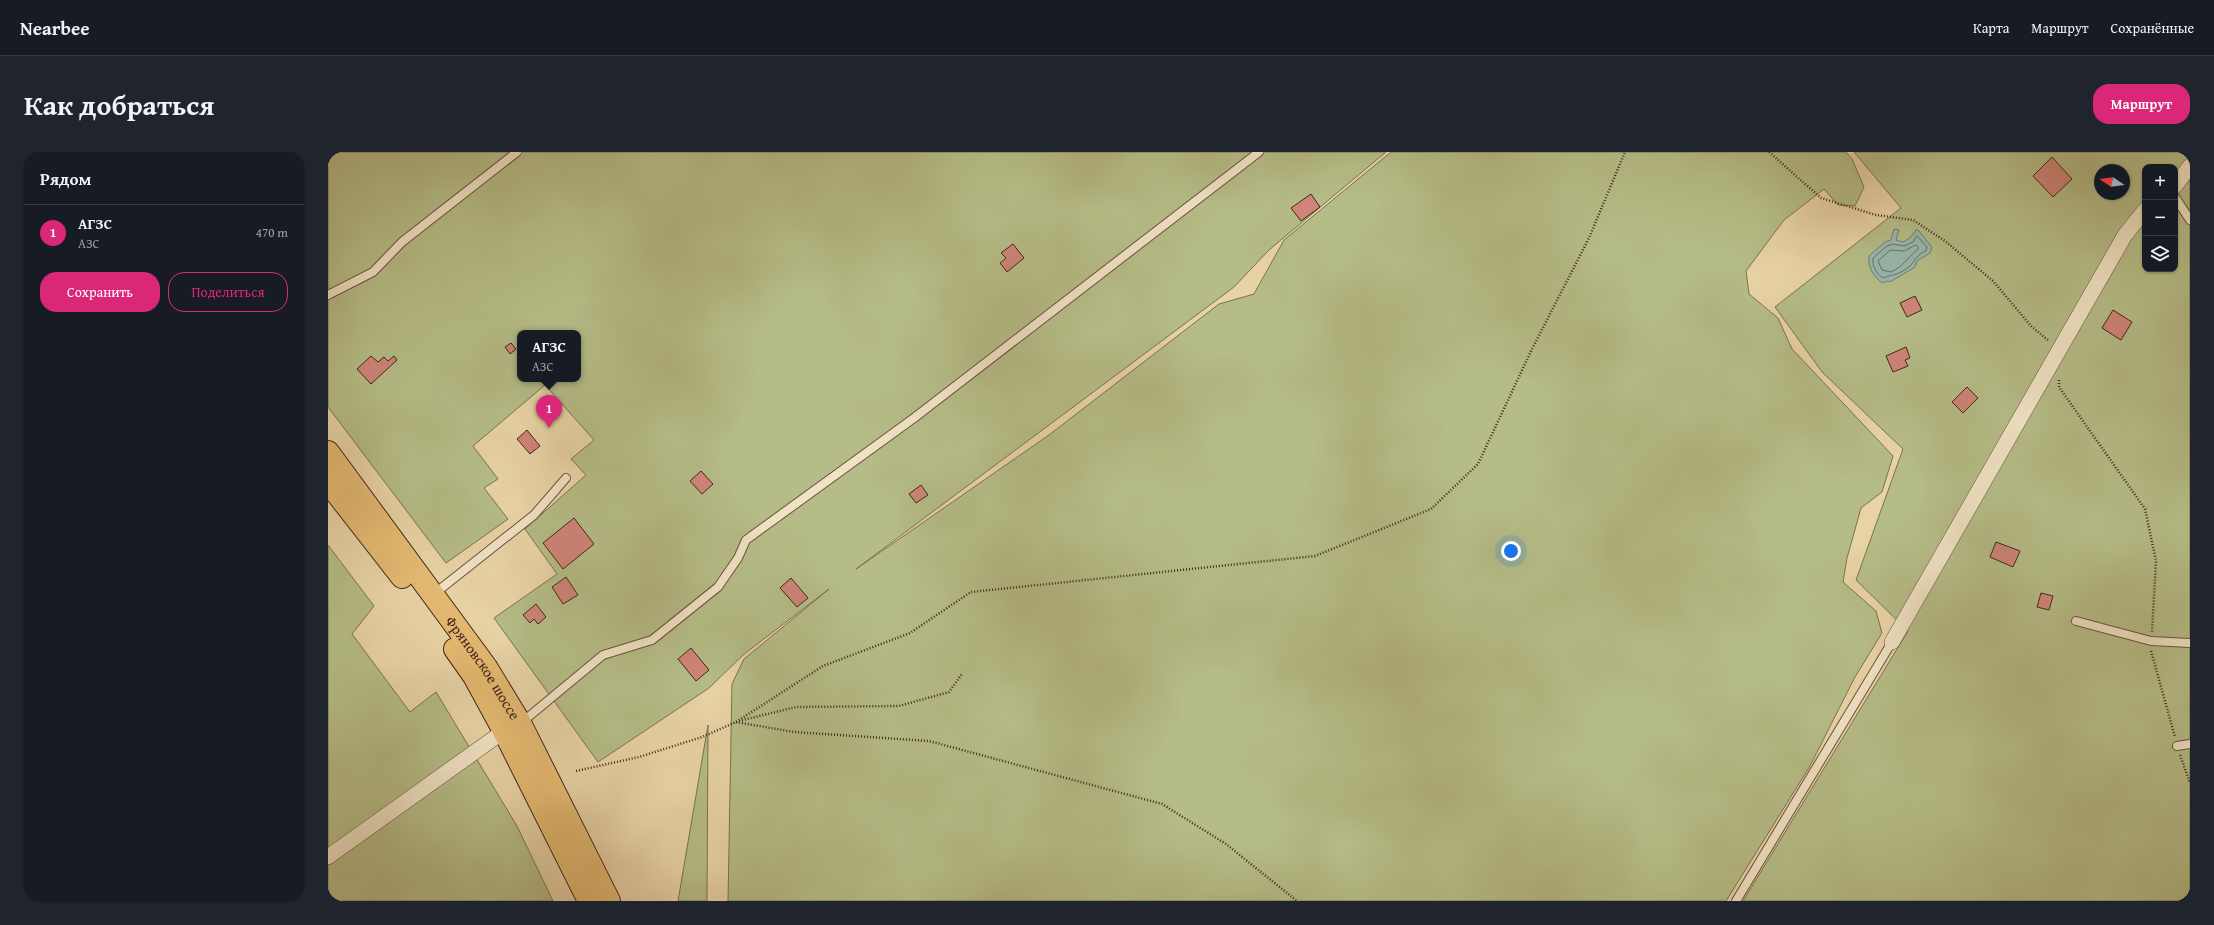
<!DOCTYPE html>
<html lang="ru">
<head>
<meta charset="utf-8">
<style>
  :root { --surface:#171b24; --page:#20242c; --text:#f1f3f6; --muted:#9ea1a6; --line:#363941; --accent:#db2777 }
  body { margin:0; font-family:"Gentium Book Plus",serif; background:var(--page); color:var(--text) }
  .controls { position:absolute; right:12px; top:12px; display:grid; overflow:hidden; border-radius:8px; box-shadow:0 1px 3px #0004 }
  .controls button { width:36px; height:36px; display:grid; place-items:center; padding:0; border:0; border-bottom:1px solid var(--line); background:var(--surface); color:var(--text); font:20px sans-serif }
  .compass { position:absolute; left:1766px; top:12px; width:36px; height:36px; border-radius:50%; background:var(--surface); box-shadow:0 1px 3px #0004; rotate:283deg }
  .you { position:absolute; left:1183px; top:399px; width:14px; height:14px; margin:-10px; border:3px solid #fff; border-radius:50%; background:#1a73e8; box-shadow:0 0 0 6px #1a73e833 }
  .badge { display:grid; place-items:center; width:26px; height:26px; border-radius:50%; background:var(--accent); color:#fff; font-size:13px; font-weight:700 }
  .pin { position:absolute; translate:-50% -33px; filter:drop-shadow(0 1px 2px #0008) }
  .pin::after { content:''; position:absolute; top:21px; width:14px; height:12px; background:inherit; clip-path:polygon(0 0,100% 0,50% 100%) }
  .popup { position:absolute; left:189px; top:178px; width:64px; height:52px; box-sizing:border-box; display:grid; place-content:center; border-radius:8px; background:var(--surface); filter:drop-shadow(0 1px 3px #0005); font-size:13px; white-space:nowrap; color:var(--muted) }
  .popup b { font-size:15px; color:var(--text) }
  .popup::after { content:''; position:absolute; left:50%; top:100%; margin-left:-8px; border:8px solid transparent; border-top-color:var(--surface) }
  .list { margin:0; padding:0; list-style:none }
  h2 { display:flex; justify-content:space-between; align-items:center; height:52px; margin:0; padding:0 16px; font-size:17px }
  h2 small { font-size:13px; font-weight:400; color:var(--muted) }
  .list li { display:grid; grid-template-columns:26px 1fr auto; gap:12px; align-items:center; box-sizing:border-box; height:56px; padding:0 16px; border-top:1px solid var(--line) }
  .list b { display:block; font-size:15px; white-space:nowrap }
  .list p { margin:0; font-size:13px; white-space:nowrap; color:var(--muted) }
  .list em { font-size:13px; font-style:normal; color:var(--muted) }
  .actions { display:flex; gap:8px; padding:12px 16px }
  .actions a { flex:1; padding:9px 0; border:1px solid var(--accent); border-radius:16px; text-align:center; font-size:14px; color:var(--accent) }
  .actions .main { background:var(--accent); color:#fff }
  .icon { flex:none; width:22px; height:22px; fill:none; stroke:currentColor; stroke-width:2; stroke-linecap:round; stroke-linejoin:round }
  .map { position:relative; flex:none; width:1862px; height:749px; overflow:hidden; border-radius:16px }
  header { display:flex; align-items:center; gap:24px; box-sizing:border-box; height:56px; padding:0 20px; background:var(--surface); border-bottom:1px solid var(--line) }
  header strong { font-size:19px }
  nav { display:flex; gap:22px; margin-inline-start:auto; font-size:14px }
  .intro { display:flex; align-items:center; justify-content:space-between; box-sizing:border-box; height:96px; padding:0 24px }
  h1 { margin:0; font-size:28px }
  .button { padding:10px 18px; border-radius:16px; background:var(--accent); color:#fff; font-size:14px; font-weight:700 }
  main { display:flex; gap:24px; padding:0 24px }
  aside { flex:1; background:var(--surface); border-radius:16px; box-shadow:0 1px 3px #0004 }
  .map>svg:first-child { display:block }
  .green { fill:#b5bc87; stroke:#7b7151; fill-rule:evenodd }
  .water { fill:#98b7ac; stroke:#757d72 }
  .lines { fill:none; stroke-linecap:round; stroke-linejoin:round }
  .shore { stroke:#6c6e64; stroke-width:1 }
  .building { fill:#cf8579; stroke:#41261b }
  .lane-casing { stroke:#6b513e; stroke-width:10 }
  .street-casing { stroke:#6b513e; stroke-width:16 }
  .primary-casing { stroke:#41261b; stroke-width:24 }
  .path { stroke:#41261b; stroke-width:2.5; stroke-dasharray:1 2; stroke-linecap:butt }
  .lane { stroke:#f0e2c4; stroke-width:8 }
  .street { stroke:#f0e2c4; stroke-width:15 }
  .primary { stroke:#e4ba72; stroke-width:22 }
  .labels { text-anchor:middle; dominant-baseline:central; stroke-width:3.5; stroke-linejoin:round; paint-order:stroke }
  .street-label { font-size:15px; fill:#41261b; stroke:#f0e2c4 }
</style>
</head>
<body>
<header>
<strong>Nearbee</strong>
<nav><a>Карта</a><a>Маршрут</a><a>Сохранённые</a></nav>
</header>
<div class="intro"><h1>Как добраться</h1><a class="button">Маршрут</a></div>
<main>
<aside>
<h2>Рядом<small></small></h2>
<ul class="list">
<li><span class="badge">1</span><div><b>АГЗС</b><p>АЗС</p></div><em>470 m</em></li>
</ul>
<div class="actions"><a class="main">Сохранить</a><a>Поделиться</a></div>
</aside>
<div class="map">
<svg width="1862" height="749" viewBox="0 0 1862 749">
  <rect width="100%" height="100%" fill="#e8d3a5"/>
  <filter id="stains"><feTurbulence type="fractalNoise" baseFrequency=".005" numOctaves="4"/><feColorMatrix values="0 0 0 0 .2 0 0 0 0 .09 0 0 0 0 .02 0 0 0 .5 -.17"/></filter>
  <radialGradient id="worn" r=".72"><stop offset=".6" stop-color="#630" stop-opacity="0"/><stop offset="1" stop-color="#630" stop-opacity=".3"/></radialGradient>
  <path class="green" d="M0 0H1058L941 98 906 135 528 417 721 283 891 152 926 142 956 88 1063 0H1518L1524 7 1536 35 1527 54 1510 53 1496 37 1456 68 1418 119 1421 142 1450 166 1464 197 1565 304 1554 340 1533 356 1519 406 1515 430 1548 459 1554 481 1527 525 1482 614 1398 749H400L404 532 416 507 501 437 415 503 381 536 270 610 166 466 229 422 197 377 258 323 243 307 266 288 217 233 145 294 170 327 156 336 180 367 118 411 0 255ZM192 181H250V227H192Z
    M1526 0H1862V749H1415L1580 479 1528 428 1575 297 1494 220 1447 155 1573 56ZM1817 15H1847V117H1817ZM1772 18H1796V42H1772Z
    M0 393 46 454 24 482 82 560 108 540 189 674 225 749H0Z
    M380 573 379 749H350Z"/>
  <path class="water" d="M1566 77 1571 78 1568 88 1575 90 1582 86 1588 78H1590L1604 95 1602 101 1589 109 1587 115 1562 130 1560 129 1554 131C1545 123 1540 116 1541 104L1557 90 1563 88Z"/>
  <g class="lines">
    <path class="shore" d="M1589 84 1599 95 1598 99C1589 102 1588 108 1582 114 1571 123 1566 122 1555 126 1548 121 1544 114 1545 106L1559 94 1565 92 1576 94 1585 90Z
      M1588 93 1591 96C1581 104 1576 114 1563 120L1554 118 1550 109 1562 98 1576 99Z"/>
  </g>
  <path class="building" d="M1724 5 1744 27 1725 45 1705 24Z
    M983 42 992 55 973 69 963 56Z
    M685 92 696 106 679 120 672 111 678 106 673 101Z
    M1587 144 1594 158 1579 165 1572 151Z
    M1785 158 1804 170 1793 188 1774 176Z
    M183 191 188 197 182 202 177 195Z
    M1578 195 1582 206 1577 208 1580 214 1565 220 1558 204Z
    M43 204 50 210 56 205 60 209 66 204 69 208 43 232 29 217Z
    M1639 235 1650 246 1635 261 1624 250Z
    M199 278 212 294 202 302 189 287Z
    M373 319 385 332 374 342 362 329Z
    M593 333 600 343 588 351 581 342Z
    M246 366 266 392 235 417 215 391Z
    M1668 390 1692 399 1685 415 1662 405Z
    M238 425 250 443 235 452 224 435Z
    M463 426 480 446 469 455 452 436Z
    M1713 441 1725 444 1721 458 1709 455Z
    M208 452 218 465 210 472 206 467 202 471 195 463Z
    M363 496 381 518 368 529 350 507Z"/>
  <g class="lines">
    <g class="lane-casing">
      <path id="lane" d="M1847 45 1862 68
        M0 143 45 120 74 90 189 0
        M106 442 206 363 238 326
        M1748 469 1823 489 1862 491
        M193 571 275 503 324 488 390 435 410 406 418 388 586 266 931 0
        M1849 594 1862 592
        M1408 749 1564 490"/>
    </g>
    <g class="street-casing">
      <path id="street" d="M1847 34 1862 14
        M1564 490 1797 83 1817 58
        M0 705 176 579"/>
    </g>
    <g class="primary-casing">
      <g id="primary">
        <path id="s1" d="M0 300 158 515 192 571 281 749"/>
        <path d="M0 330 74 425"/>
        <path d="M127 497 146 524 176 579 261 749"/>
      </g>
    </g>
    <path class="path" d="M1441 0 1493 46 1548 63 1585 68 1617 89 1665 129 1703 174 1721 189
      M1731 228V235L1817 357 1828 409 1824 480
      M1823 499 1847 585
      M411 569 468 555 571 554 621 540 634 522
      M408 570 466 580 601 589 834 652 898 692 969 749
      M1852 603 1862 631
      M248 619 311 605 374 585 408 570 495 514 582 481 643 440 987 404 1103 357 1150 312 1204 197 1261 86 1297 0"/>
    <use href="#lane" class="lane"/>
    <use href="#street" class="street"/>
    <use href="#primary" class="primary"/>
  </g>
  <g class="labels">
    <g class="street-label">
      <text stroke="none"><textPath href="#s1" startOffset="266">Фряновское шоссе</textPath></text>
    </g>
  </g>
  <rect width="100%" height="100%" filter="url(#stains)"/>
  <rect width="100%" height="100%" fill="url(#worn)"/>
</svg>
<div class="controls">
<button>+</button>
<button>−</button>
<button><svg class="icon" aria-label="layers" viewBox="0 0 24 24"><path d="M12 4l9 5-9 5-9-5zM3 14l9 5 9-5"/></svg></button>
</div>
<svg class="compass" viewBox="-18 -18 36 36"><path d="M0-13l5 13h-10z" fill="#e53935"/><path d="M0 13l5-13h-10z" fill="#9ea1a6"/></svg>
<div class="you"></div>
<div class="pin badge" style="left:221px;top:276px">1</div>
<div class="popup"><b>АГЗС</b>АЗС</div>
</div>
</main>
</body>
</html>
